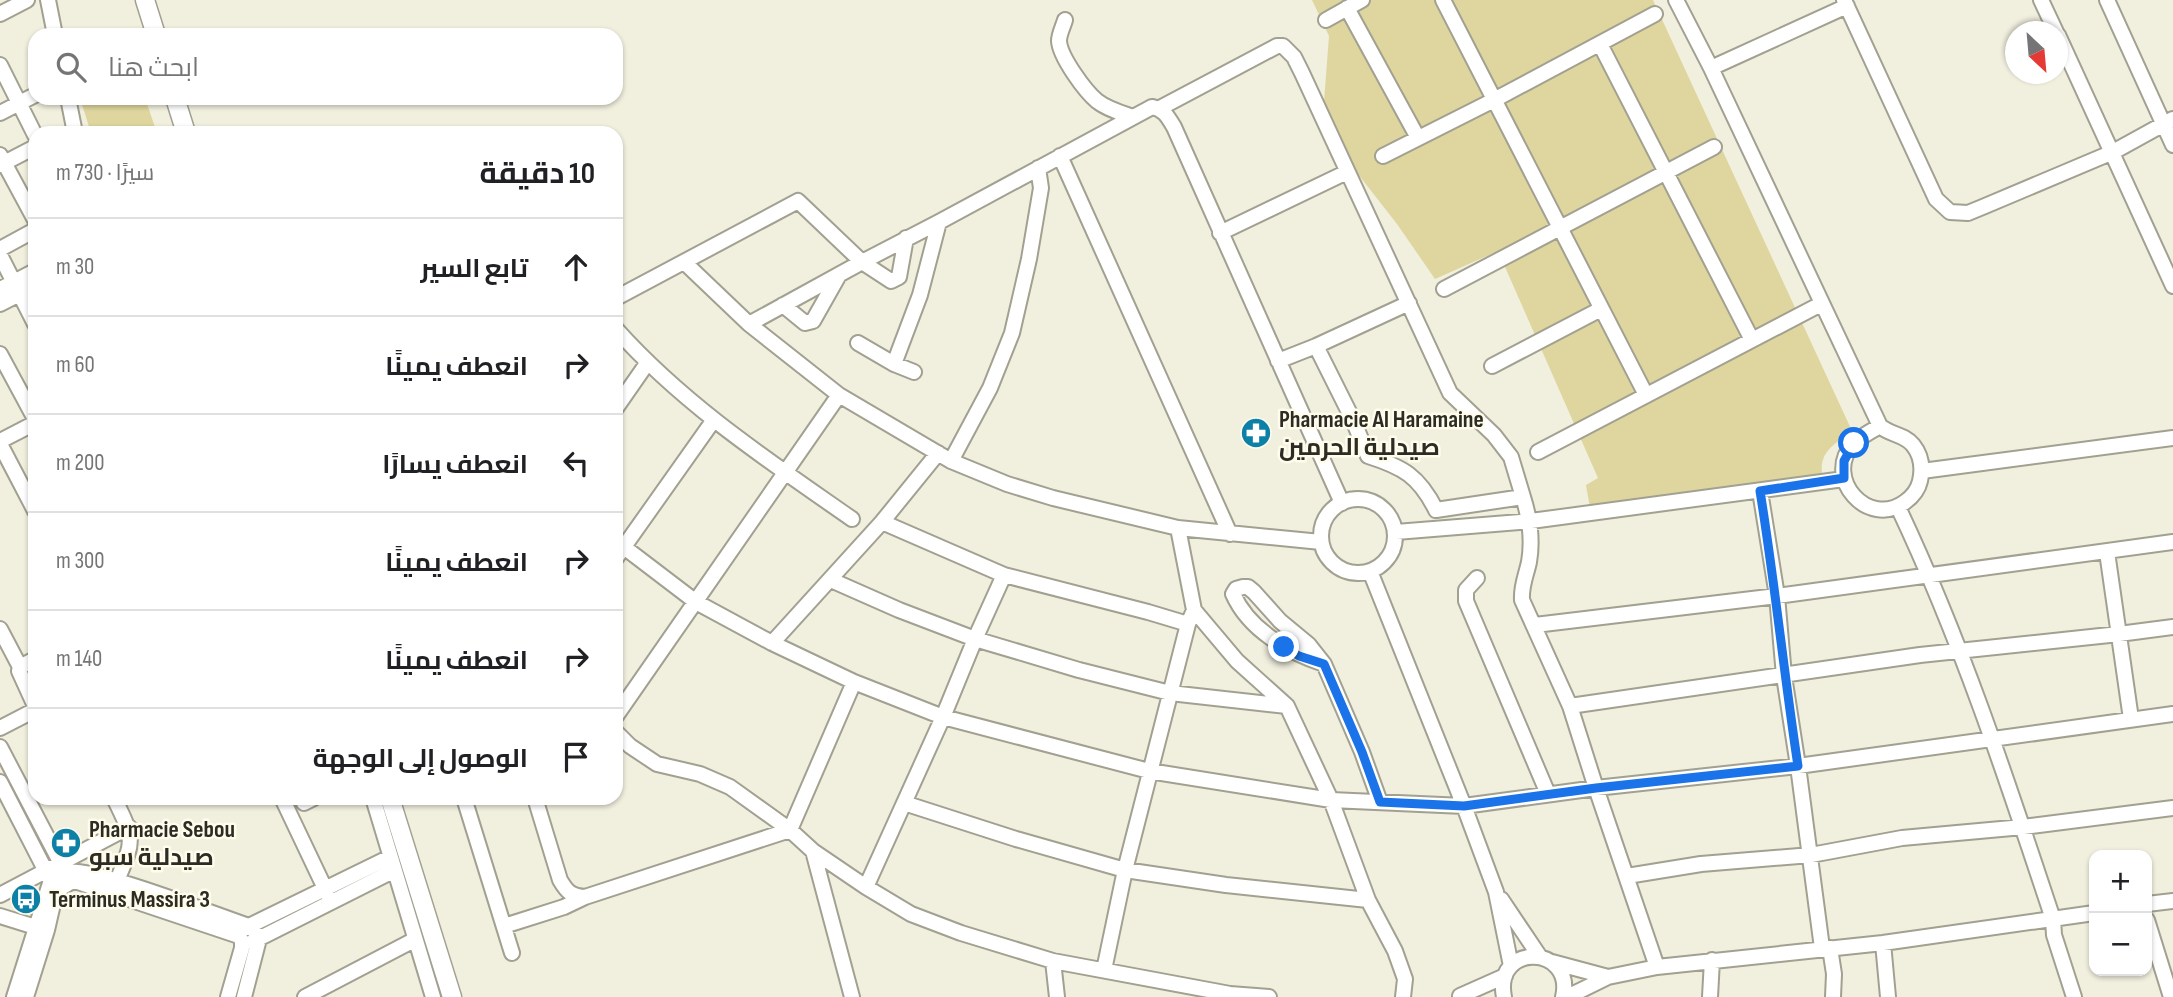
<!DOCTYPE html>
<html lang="ar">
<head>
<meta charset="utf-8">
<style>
  :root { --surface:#fff; --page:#f2f2f2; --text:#202124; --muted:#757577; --line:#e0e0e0 }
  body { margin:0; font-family:"Sofia Sans Condensed",Cairo,sans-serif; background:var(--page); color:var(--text); direction:rtl }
  .controls { position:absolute; right:21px; bottom:21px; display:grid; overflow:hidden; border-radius:14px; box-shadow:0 2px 5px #0004 }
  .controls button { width:63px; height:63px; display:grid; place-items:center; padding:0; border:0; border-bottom:2px solid var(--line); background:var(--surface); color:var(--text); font:35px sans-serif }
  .compass { position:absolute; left:2005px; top:21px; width:63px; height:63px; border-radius:50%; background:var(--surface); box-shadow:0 2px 5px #0004; rotate:154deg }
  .stop { position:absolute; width:21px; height:21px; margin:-16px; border:5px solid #1a73e8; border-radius:50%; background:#fff }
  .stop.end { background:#1a73e8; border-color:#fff; box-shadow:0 2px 7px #0008 }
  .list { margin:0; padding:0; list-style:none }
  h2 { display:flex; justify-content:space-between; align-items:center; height:91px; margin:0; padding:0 28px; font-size:30px }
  h2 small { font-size:23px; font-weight:400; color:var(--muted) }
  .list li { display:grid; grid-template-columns:46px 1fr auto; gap:21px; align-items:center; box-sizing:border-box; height:98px; padding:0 28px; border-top:2px solid var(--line) }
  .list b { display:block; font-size:26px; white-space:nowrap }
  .list em { font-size:23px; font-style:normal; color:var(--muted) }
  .icon { flex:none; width:38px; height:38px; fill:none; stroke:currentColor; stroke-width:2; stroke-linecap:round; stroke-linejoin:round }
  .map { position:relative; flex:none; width:2173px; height:997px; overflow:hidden; direction:ltr }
  .search { position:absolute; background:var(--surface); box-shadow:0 2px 5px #0004; left:28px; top:28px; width:595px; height:77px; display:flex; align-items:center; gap:18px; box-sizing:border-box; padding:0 24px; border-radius:21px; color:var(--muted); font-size:26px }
  .panel { position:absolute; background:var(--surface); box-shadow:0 2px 5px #0004; left:28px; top:126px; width:595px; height:679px; border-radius:21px; direction:rtl }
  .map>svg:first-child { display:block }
  .green { fill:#ded69e }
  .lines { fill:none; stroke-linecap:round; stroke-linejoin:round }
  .minor-casing { stroke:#a2a090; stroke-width:18 }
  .major-casing { stroke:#a2a090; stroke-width:21 }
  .minor { stroke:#fff; stroke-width:14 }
  .major { stroke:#fff; stroke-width:18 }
  .route { stroke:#1a73e8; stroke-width:9 }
  .labels { text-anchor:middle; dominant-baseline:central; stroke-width:5; stroke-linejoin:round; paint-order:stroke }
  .poi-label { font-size:24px; font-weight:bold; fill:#2c2b24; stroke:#fffceb; text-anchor:start }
</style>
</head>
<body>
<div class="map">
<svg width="2173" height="997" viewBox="0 0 2173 997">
  <rect width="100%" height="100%" fill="#f1efde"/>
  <path class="green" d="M1312 0H1653L1852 431C1833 445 1817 453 1823 479L1590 508 1586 485 1598 478 1498 251 1435 279 1397 224 1354 169 1330 130 1324 102 1329 36Z
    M80 98H145L157 133H91Z"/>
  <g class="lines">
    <g class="minor-casing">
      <path id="minor" d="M48 0 55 35
        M1443 0 1646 395
        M1676 0 1711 68 1880 426
        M1844 0 1936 199 1950 212 1968 213 1985 206 2113 152 2173 119
        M2041 0 2056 32
        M2107 0 2173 145
        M1347 8 1418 138
        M0 14 27 0
        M1065 20C1063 27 1059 34 1059 41 1060 57 1085 91 1097 101 1107 109 1121 113 1133 117
        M1326 20 1362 0
        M2058 35 2173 286
        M1600 44 1752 340
        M0 65 35 135
        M1711 68 1847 6
        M68 98 75 133
        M1160 108 1277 46H1283L1294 57 1302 73 1450 393 1494 435 1511 457 1523 497 1436 510C1419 476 1403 467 1368 456L1353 420 1316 346
        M0 113 35 95
        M0 155 35 220
        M1060 156 1230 534
        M1383 156 1494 100 1655 14
        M0 165 35 147
        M1220 233 1347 172
        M0 249 35 230
        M0 255 35 324
        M684 262 749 324 839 395 951 461 1007 484 1053 498 1178 528 1321 542
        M0 289 35 271
        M1444 289 1714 147
        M616 298 798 201 862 262 891 281 899 277 906 238
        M0 304 35 286
        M783 305 805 323 813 321 839 275
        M749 324 862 262 939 222 1152 107C1164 109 1168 117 1174 127L1342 503
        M616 329C684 405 769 461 852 519
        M858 343 894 364 914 372
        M0 354 35 419
        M1278 361 1316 346 1409 303
        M894 364 920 295 939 222
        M1492 366 1601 309
        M616 408 648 362
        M1880 426C1890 435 1904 434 1913 445 1921 455 1923 468 1920 481 1918 490 1912 497 1905 502 1868 529 1823 478 1853 444 1861 436 1871 431 1880 426Z
        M0 441 35 423
        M0 444 35 511
        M1538 452 1821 304
        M951 461 990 388 1012 333 1029 259 1041 188 1038 168
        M1922 471 2173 438
        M1760 491 1777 596 1784 676 1798 766 1822 948
        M1523 497C1530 519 1533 539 1529 562 1526 576 1521 586 1522 600L1570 706 1596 788 1657 967
        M1321 536a37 37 0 1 1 74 0a37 37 0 1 1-74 0Z
        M1898 507C1961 640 2007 780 2053 919L2054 935 2074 997
        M882 522 1004 575 1148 612 1188 624
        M1178 528 1194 610 1237 661 1287 706 1331 800 1368 900 1395 951 1405 979 1403 997
        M1396 532 1531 521 1844 479
        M616 541 696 602 772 643 854 682 943 717 1149 771 1331 800 1464 806 1596 788 1798 766 2173 714
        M2107 552 2131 719
        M616 558 713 421
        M1370 571 1464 806 1496 892 1511 966
        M1477 578 1466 590V601L1548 794
        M831 580 899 610 975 639 1079 670 1170 693 1287 706
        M1535 625 1777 596 2173 542
        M0 629 20 667
        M772 643 882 522 938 453
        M35 659 20 667 19 671 35 706
        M1324 664C1288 652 1249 630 1233 594L1236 589 1243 587H1248L1254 592 1280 621 1309 645 1324 664 1362 752 1380 802
        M1570 706 1920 655 2119 634 2173 627
        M616 716 839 395
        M0 728 35 710
        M616 732 630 746 657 764 700 774 730 787 790 830 813 851 866 887 911 914 961 933 1053 961 1230 994 1269 997
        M0 747 69 879
        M0 782 56 891 47 930 26 997
        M114 798C137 844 133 841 114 888
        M282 798 329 897
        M373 798 433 997
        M464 798 512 953
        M535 798 560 880C567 892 571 896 585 897L790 830 854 682
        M304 803 314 798
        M904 803 1016 839 1125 870 1226 885 1368 900
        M813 851 852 997
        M1627 876 1701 864 1811 855 1902 838 2023 827 2173 808
        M866 887 943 717 975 639 1004 575
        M56 891 71 882H78L239 936 242 941V948L228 997
        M0 895 129 827
        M1501 899 1540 957
        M2147 904 2173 901
        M0 916 45 930
        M2147 920 2171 997
        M504 926 564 907 585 897
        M243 929 390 857
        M252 942 393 871
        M1883 943 1888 997
        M1830 948 1834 974 1833 997
        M1053 961 1057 997
        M1552 962 1608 977
        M1104 970 1125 870 1188 624 1194 610
        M1460 996 1505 976
        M14 997 51 880C55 878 60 873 65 872 90 865 220 917 252 927L259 939 244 997
        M305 997 414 940
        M1504 997C1493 942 1575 945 1563 997
        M1567 997 1608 977 1657 967 1883 943 2094 913
        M1710 997 1712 960"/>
    </g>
    <g class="major-casing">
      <path id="major" d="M145 0 156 35
        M175 98 186 133
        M390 798 452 997"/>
    </g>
    <use href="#minor" class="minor"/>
    <use href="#major" class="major"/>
  </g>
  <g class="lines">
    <path class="route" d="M1284 647 1299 656 1324 664 1362 752 1380 802 1464 806 1596 788 1798 766C1784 675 1775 583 1760 491L1844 478V461L1854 443"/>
  </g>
  <defs>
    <g id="pharmacy-disc" transform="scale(1.575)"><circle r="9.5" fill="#0c80a7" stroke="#fffceb"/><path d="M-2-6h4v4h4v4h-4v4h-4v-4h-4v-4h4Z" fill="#fff"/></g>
    <g id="bus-disc" transform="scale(1.575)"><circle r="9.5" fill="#0c80a7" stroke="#fffceb"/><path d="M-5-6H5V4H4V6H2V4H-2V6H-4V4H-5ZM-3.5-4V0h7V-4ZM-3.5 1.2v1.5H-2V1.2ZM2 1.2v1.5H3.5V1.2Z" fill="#fff"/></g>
  </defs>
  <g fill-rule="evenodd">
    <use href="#pharmacy-disc" x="1256" y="433"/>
    <use href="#pharmacy-disc" x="66" y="843"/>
    <use href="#bus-disc" x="26" y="899"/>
  </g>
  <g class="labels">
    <g class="poi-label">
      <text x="1279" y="419">Pharmacie Al Haramaine<tspan x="1279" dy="28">صيدلية الحرمين</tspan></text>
      <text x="89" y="829">Pharmacie Sebou<tspan x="89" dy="28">صيدلية سبو</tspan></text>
      <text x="49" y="899">Terminus Massira 3</text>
    </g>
  </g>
</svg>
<div class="controls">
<button>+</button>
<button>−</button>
</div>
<svg class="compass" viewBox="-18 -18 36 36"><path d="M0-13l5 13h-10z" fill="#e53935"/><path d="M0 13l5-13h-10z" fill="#757577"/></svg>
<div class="stop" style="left:1854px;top:443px"></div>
<div class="stop end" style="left:1284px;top:647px"></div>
<div class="search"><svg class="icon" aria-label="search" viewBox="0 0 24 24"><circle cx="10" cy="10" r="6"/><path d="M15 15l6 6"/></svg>ابحث هنا</div>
<section class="panel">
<h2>10 دقيقة<small>سيرًا · 730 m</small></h2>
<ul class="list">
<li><svg class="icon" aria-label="ahead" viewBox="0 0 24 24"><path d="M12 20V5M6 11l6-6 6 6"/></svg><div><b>تابع السير</b></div><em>30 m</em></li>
<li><svg class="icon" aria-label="right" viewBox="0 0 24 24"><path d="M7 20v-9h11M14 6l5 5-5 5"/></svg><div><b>انعطف يمينًا</b></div><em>60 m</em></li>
<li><svg class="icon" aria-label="left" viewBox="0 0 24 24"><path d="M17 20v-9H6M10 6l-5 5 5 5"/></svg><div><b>انعطف يسارًا</b></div><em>200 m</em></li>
<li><svg class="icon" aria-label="right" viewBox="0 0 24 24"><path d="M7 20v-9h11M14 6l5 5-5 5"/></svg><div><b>انعطف يمينًا</b></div><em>300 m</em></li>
<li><svg class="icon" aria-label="right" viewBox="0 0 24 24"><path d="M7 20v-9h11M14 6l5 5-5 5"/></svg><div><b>انعطف يمينًا</b></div><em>140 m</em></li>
<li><svg class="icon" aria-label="arrive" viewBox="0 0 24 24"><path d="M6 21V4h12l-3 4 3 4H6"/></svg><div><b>الوصول إلى الوجهة</b></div></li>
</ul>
</section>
</div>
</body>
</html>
